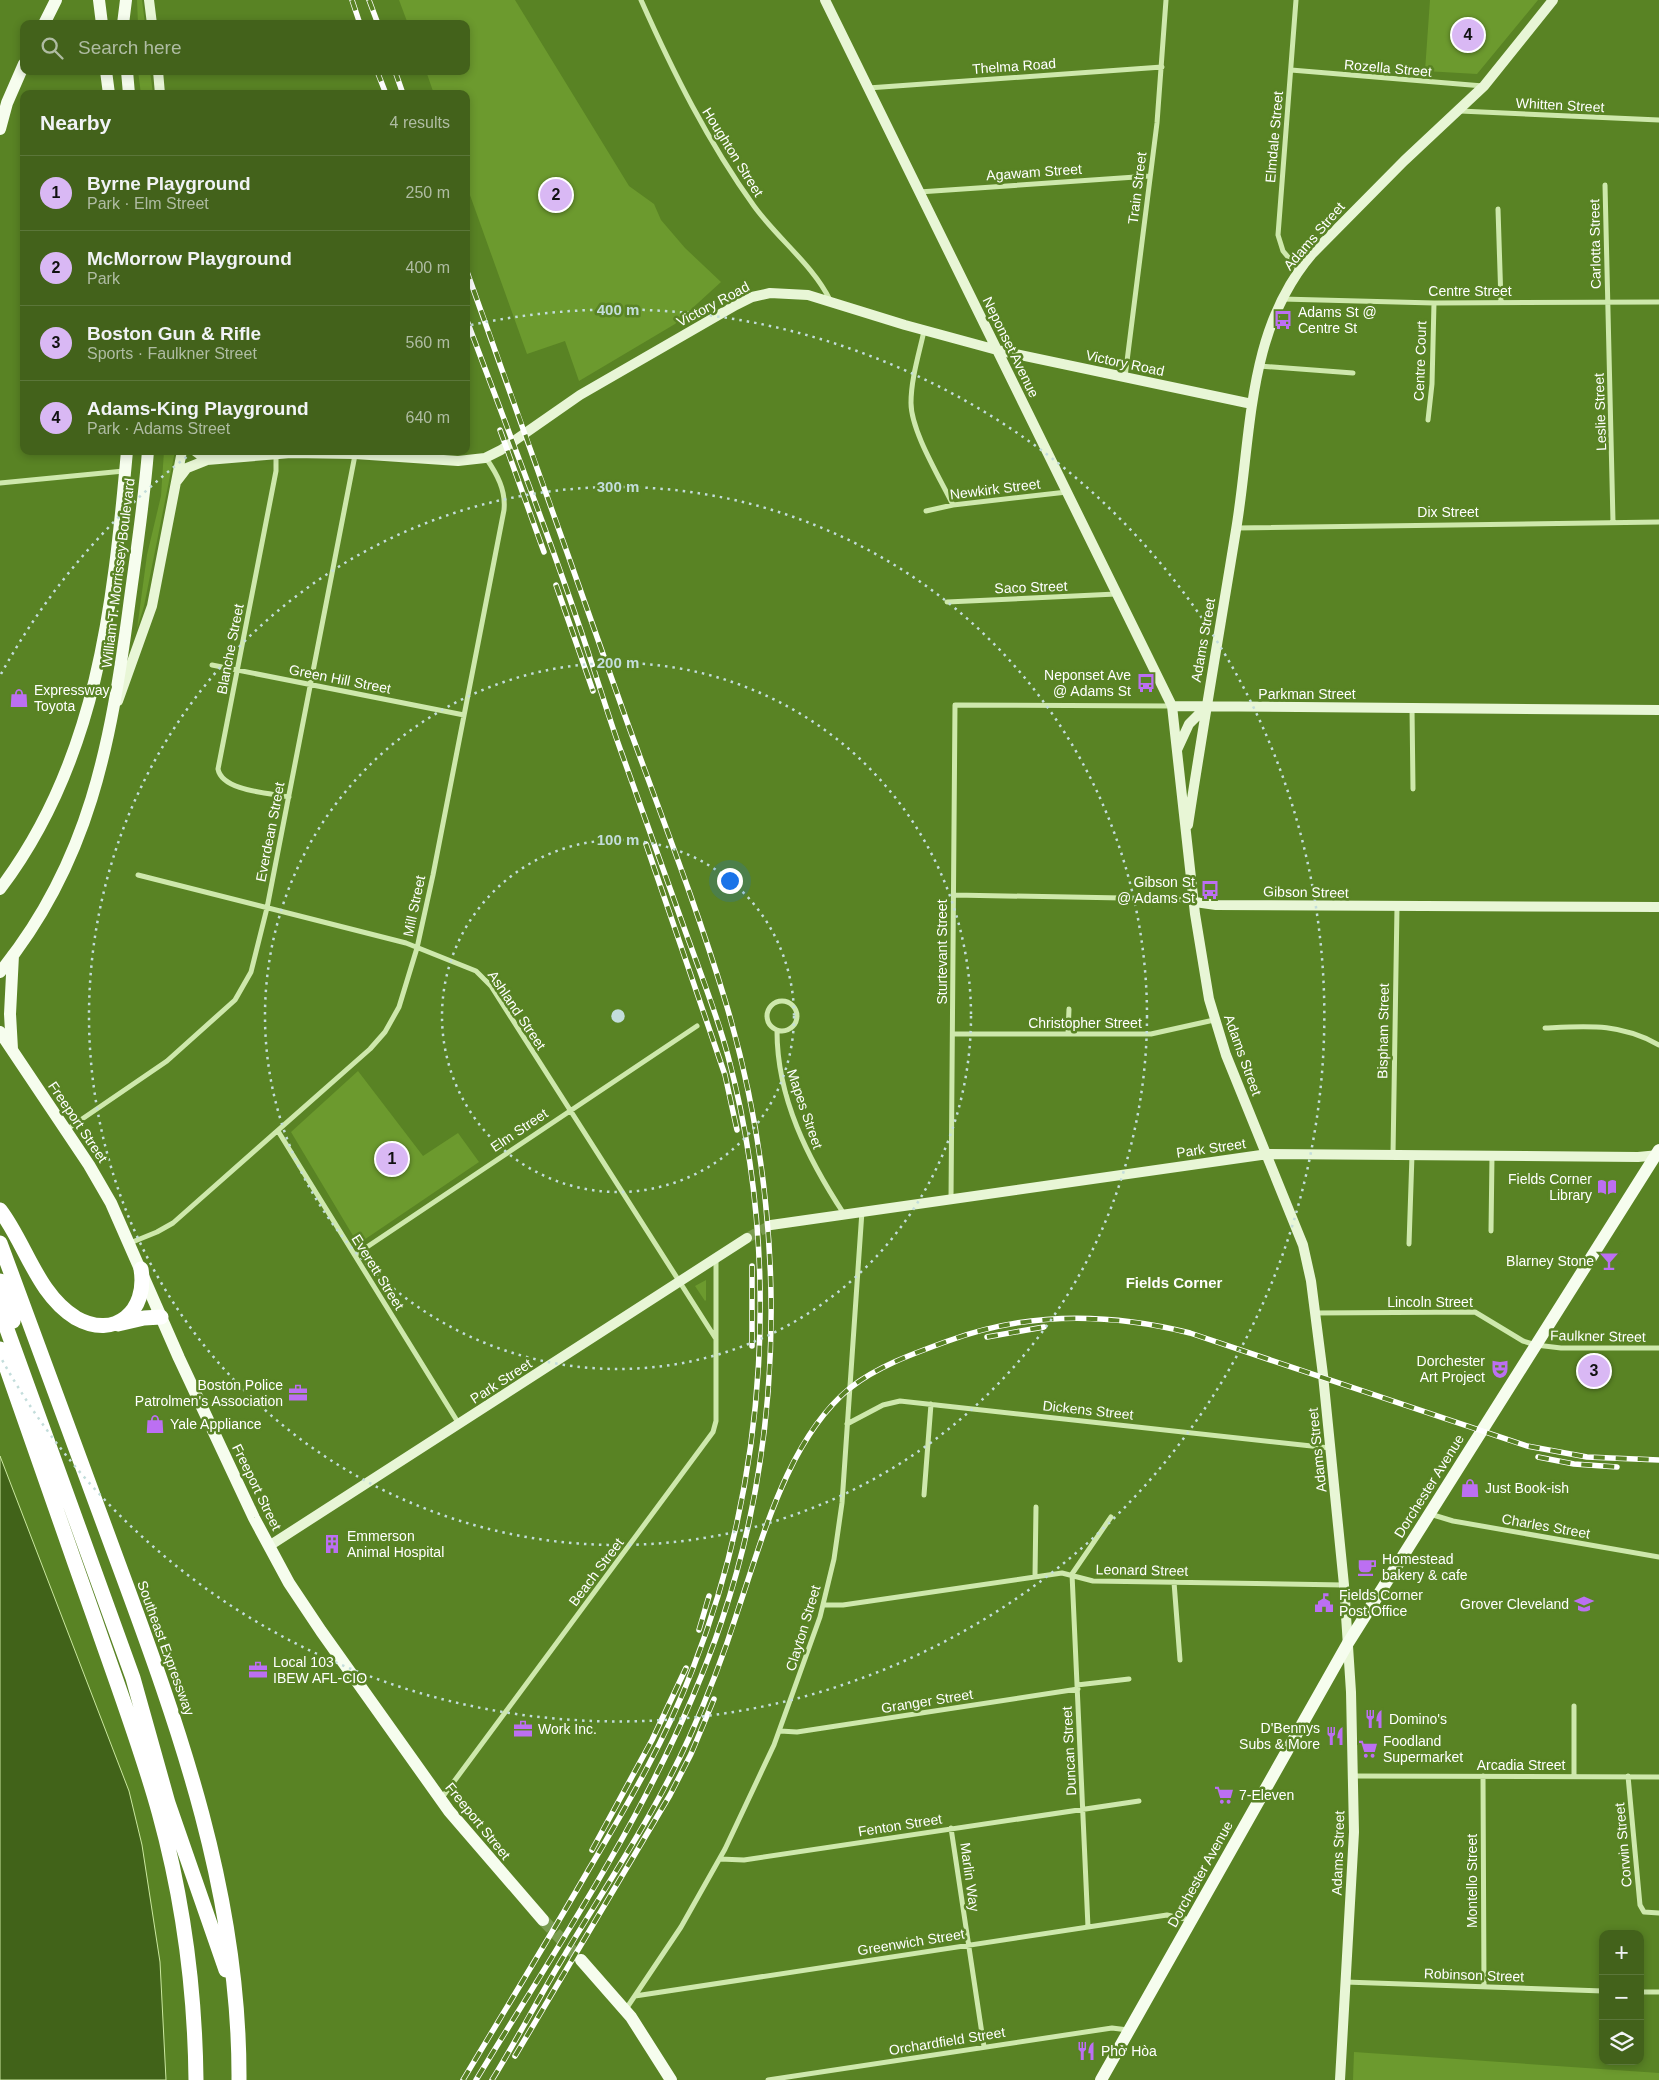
<!DOCTYPE html>
<html lang="en">
<head>
<meta charset="utf-8">
<style>
  :root { --surface:#43621b; --page:#4a6824; --text:#f1f3f6; --muted:#afbca3; --line:#5b763a; --accent:#d9b8f4 }
  body { margin:0; font-family:Arial,sans-serif; background:var(--page); color:var(--text) }
  .controls { position:absolute; right:15px; bottom:15px; display:grid; overflow:hidden; border-radius:10px; box-shadow:0 2px 8px #0003 }
  .controls button { width:45px; height:45px; display:grid; place-items:center; padding:0; border:0; border-bottom:1px solid var(--line); background:var(--surface); color:var(--text); font:25px sans-serif }
  .you { position:absolute; left:729px; top:880px; width:18px; height:18px; margin:-12px; border:4px solid #fff; border-radius:50%; background:#1a73e8; box-shadow:0 0 0 8px #1a73e833 }
  .badge { display:grid; place-items:center; width:32px; height:32px; border-radius:50%; background:var(--accent); color:#111; font-size:16px; font-weight:700 }
  .pin { position:absolute; translate:-50% -50%; border:2px solid #fff; box-shadow:0 1px 5px #0006 }
  .list { margin:0; padding:0; list-style:none }
  h2 { display:flex; justify-content:space-between; align-items:center; height:65px; margin:0; padding:0 20px; font-size:21px }
  h2 small { font-size:16px; font-weight:400; color:var(--muted) }
  .list li { display:grid; grid-template-columns:32px 1fr auto; gap:15px; align-items:center; box-sizing:border-box; height:75px; padding:0 20px; border-top:1px solid var(--line) }
  .list b { display:block; font-size:19px; white-space:nowrap }
  .list p { margin:0; font-size:16px; white-space:nowrap; color:var(--muted) }
  .list em { font-size:16px; font-style:normal; color:var(--muted) }
  .icon { flex:none; width:28px; height:28px; fill:none; stroke:currentColor; stroke-width:2; stroke-linecap:round; stroke-linejoin:round }
  .map { position:relative; flex:none; width:1659px; height:2080px; overflow:hidden }
  .search { position:absolute; background:var(--surface); box-shadow:0 2px 8px #0003; left:20px; top:20px; width:450px; height:55px; display:flex; align-items:center; gap:12px; box-sizing:border-box; padding:0 18px; border-radius:10px; color:var(--muted); font-size:19px }
  .panel { position:absolute; background:var(--surface); box-shadow:0 2px 8px #0003; left:20px; top:90px; width:450px; height:365px; border-radius:10px }
  .map>svg:first-child { display:block }
  .green { fill:#6c9a2e }
  .water { fill:#416319; stroke:#cbe8a0 }
  .lines { fill:none; stroke-linecap:round; stroke-linejoin:round }
  .secondary-tunnel { stroke:#7a9c50; stroke-width:10; stroke-dasharray:10 5; stroke-linecap:butt }
  .primary-tunnel { stroke:#7a9c50; stroke-width:12; stroke-dasharray:12 6; stroke-linecap:butt }
  .street { stroke:#cee8ac; stroke-width:5 }
  .secondary { stroke:#e8f6d6; stroke-width:10 }
  .primary { stroke:#f6fdee; stroke-width:12 }
  .highway { stroke:#fff; stroke-width:15 }
  .rail-casing { stroke:#fff; stroke-width:5.5 }
  .rail { stroke:#598324; stroke-width:4; stroke-dasharray:11; stroke-linecap:butt }
  .ring { fill:none; stroke:#c3dddb; stroke-width:2.5; stroke-dasharray:2.5 5 }
  .labels { text-anchor:middle; dominant-baseline:central; stroke-width:5; stroke-linejoin:round; paint-order:stroke }
  .street-label { font-size:14px; fill:#fff; stroke:#598324 }
  .poi-label { font-size:14px; fill:#fff; stroke:#598324; text-anchor:start }
  .neighbourhood-label { font-size:15px; font-weight:bold; fill:#fff; stroke:#598324 }
  .centre { fill:#c3dddb; stroke:#598324; stroke-width:2.5 }
  .ring-label { font-size:15px; text-anchor:middle; font-weight:bold; fill:#c3dddb; stroke:#598324; stroke-width:5; stroke-linejoin:round; paint-order:stroke }
</style>
</head>
<body>
<div class="map">
<svg width="1659" height="2080" viewBox="0 0 1659 2080">
  <rect width="100%" height="100%" fill="#598324"/>
  <path class="green" d="M137 0H142L145 24H138Z
    M399 0H515L629 186 654 204 661 220 685 248 721 282 675 324 579 381 565 341 527 354 466 184V94H434L426 71H466V24H408Z
    M1430 0H1538L1477 74 1425 71Z
    M138 71H150L153 94H141Z
    M164 451H175L144 606 137 629 147 555 161 496Z
    M358 1071 423 1156 458 1133 479 1162 358 1244 291 1132Z
    M706 1280V1300L705 1301 695 1286Z
    M1354 2052 1659 2073V2080H1353Z"/>
  <path class="water" d="M0 1456 129 1791 142 1845 160 1962 166 2080H0Z"/>
  <g class="lines">
    <path class="secondary-tunnel" d="M747 1238 771 1225"/>
    <path class="primary-tunnel" d="M543 1920 581 1960"/>
    <path class="street" d="M641 0C673 72 708 142 754 206 777 238 813 265 830 300
      M1296 0 1278 235 1283 251 1299 270
      M1291 70 1483 86
      M868 88 1162 67
      M1460 111 1659 120
      M1605 185 1613 522
      M919 192 1150 176
      M1498 209 1501 302
      M1282 299 1434 303 1659 302
      M924 331C919 354 911 379 911 403 911 431 940 478 953 505
      M1259 366 1353 373
      M1125 377 1157 123 1166 0
      M1428 420 1432 384 1434 303
      M276 454V471L218 769C222 791 269 793 289 797
      M0 483 124 471
      M926 511 953 505 1067 492
      M1237 528 1659 522
      M947 602 1116 594
      M212 665 464 715
      M1412 708 1413 789
      M138 875 406 943 476 971 491 986 716 1339
      M954 895 1177 899 1194 902
      M767 1016a15 15 0 1 1 30 0a15 15 0 1 1-30 0Z
      M1545 1028C1588 1026 1620 1023 1659 1045
      M777 1031C777 1098 808 1159 844 1214
      M953 1034H1151L1214 1020
      M1068 1034 1069 1009
      M66 1130 167 1061 235 1000 251 972 267 908 355 455
      M278 1131 459 1424
      M1393 1155 1397 907
      M951 1199 955 705 1172 706
      M1491 1231 1492 1156
      M130 1243 157 1232 173 1223 370 1049 385 1032 399 1007 417 948 433 875 504 510C506 490 497 474 486 458
      M1409 1244 1412 1155
      M355 1255 697 1026
      M1315 1313 1475 1312 1523 1341 1536 1345 1561 1348H1659
      M847 1424 883 1405 900 1401 1330 1448
      M924 1495 931 1404
      M1430 1514 1453 1521 1659 1557
      M1035 1576 1036 1507
      M1174 1582 1180 1660
      M823 1605H843L1062 1573 1093 1581 1344 1585
      M1077 1685 1129 1679
      M1574 1706V1776
      M780 1731 797 1732 1078 1689
      M1353 1776 1659 1777
      M1483 1776 1484 1987
      M1628 1776 1640 1905 1644 1912 1659 1913
      M441 1799 713 1432 716 1421V1259
      M951 1828 984 2047
      M720 1859 744 1860 1139 1801
      M1088 1927 1072 1574 1111 1517
      M1345 1982 1603 1991
      M1640 1992H1659
      M635 1996 1167 1915 1190 1920
      M626 2009 681 1927 725 1849 774 1745 820 1617 834 1559 842 1503 862 1211
      M768 2080 1112 2028 1128 2030"/>
    <path class="secondary" d="M149 0 152 24
      M825 0 1172 706 1195 914 1209 999 1226 1055 1303 1245 1311 1281 1323 1375 1344 1585 1351 1692 1354 1832 1340 2080
      M158 71 160 94
      M195 451 207 460
      M177 481 187 468 207 460 291 453 355 454 458 461 485 458 501 450 580 395 736 305 752 297 770 293 808 295 905 325 997 350 1252 404
      M118 701 152 606 182 451
      M1172 706 1659 710
      M1177 750 1189 724 1206 707
      M1188 825C1203 726 1220 628 1236 530 1252 435 1246 331 1312 254L1404 161 1484 86 1553 0
      M1195 902 1216 905 1659 907
      M771 1225 1268 1154 1638 1157 1659 1155
      M269 1546 747 1238"/>
    <path class="primary" d="M99 0 102 24
      M44 24 56 0
      M123 24 126 0
      M106 71 109 94
      M127 71 129 94
      M0 129 7 103 24 64
      M0 889C97 761 113 606 127 451
      M0 972C90 862 111 742 129 606 136 554 144 503 148 451
      M0 1032 89 1165 111 1203 179 1358 254 1518 289 1583 321 1631 449 1811 543 1920
      M12 1049 10 1014 13 955
      M581 1960 631 2017 671 2080
      M1101 2080 1348 1643 1659 1150"/>
    <path class="highway" d="M0 1210C26 1244 37 1294 76 1318 115 1340 148 1311 141 1269
      M0 1243C39 1348 78 1454 117 1560 180 1730 240 1896 239 2080
      M0 1281 13 1321
      M0 1310 133 1678 168 1803 226 1970
      M118 1324 144 1318 161 1317
      M0 1349C32 1440 63 1530 95 1620 117 1684 141 1747 159 1812 183 1899 195 1990 196 2080"/>
    <g class="rail-casing">
      <path id="rail" d="M352 0 360 24
        M369 0 378 24
        M377 71 386 94
        M395 71 403 94
        M466 269C520 418 572 567 625 716 659 810 696 904 725 1000 785 1200 789 1421 722 1620 667 1785 566 1932 476 2080
        M500 430 544 552
        M556 585 593 691
        M646 844 725 1075 737 1130
        M752 1266V1346
        M987 1337 1044 1327
        M1538 1457 1574 1464 1617 1467
        M699 1630 709 1596
        M592 1850 652 1740 686 1668
        M515 2056 670 1795 691 1754 714 1699
        M463 2080C505 2010 548 1940 589 1869 628 1804 666 1739 693 1668 768 1476 781 1256 728 1056 716 1011 698 967 682 922 662 866 642 810 622 754 611 724 602 694 592 664 554 548 509 433 466 318
        M492 2080C516 2041 537 2001 561 1961 605 1887 653 1817 689 1738 708 1696 724 1654 738 1610 763 1537 788 1439 850 1388 878 1366 915 1353 948 1341 1026 1312 1110 1313 1190 1333L1527 1446 1587 1457 1659 1460"/>
    </g>
    <use href="#rail" class="rail"/>
  </g>
  <g class="ring">
    <circle cx="618" cy="1016" r="176"/>
    <circle cx="618" cy="1016" r="353"/>
    <circle cx="618" cy="1016" r="529"/>
    <path d="M1 674A706 706 0 0 1 193 452M471 325A706 706 0 1 1 1 1358"/>
  </g>
  <defs>
    <g id="bus-bare" transform="scale(1.5)"><path d="M-5-6H5V4H4V6H2V4H-2V6H-4V4H-5ZM-3.5-4V0h7V-4ZM-3.5 1.2v1.5H-2V1.2ZM2 1.2v1.5H3.5V1.2Z" fill="#bc6ff2" stroke="#598324" stroke-width="2.5" paint-order="stroke"/></g>
    <g id="shop-bare" transform="scale(1.5)"><path d="M-5-2.5h2.3a2.7 3.5 0 0 1 5.4 0H5L5.5 6h-11ZM-1.5-2.5h3a1.5 2.3 0 0 0-3 0Z" fill="#bc6ff2" stroke="#598324" stroke-width="2.5" paint-order="stroke"/></g>
    <g id="library-bare" transform="scale(1.5)"><path d="M-6-4Q-3-5.5-.7-3.5V5Q-3 3-6 4ZM6-4Q3-5.5 .7-3.5V5Q3 3 6 4Z" fill="#bc6ff2" stroke="#598324" stroke-width="2.5" paint-order="stroke"/></g>
    <g id="bar-bare" transform="scale(1.5)"><path d="M-6-5H6L.8 .8V4.5H3.5V6h-7V4.5H-.8V.8Z" fill="#bc6ff2" stroke="#598324" stroke-width="2.5" paint-order="stroke"/></g>
    <g id="theatre-bare" transform="scale(1.5)"><path d="M-5-5.5Q0-4 5-5.5V0Q5 5 0 6Q-5 5-5 0ZM-3.3-2.5H-1v1.5H-3.3ZM1-2.5H3.3v1.5H1ZM-2.8 1Q0 5.5 2.8 1Z" fill="#bc6ff2" stroke="#598324" stroke-width="2.5" paint-order="stroke"/></g>
    <g id="office-bare" transform="scale(1.5)"><path d="M-6-3h4V-5.5h4V-3h4V5H-6ZM-1-4.5V-3h2v-1.5ZM-6 0V1H6V0Z" fill="#bc6ff2" stroke="#598324" stroke-width="2.5" paint-order="stroke"/></g>
    <g id="building-bare" transform="scale(1.5)"><path d="M-4-6H4V6H1V3H-1V6H-4ZM-2.5-4.3h1.7v1.8h-1.7ZM.8-4.3h1.7v1.8H.8ZM-2.5-1h1.7V.8h-1.7ZM.8-1h1.7V.8H.8Z" fill="#bc6ff2" stroke="#598324" stroke-width="2.5" paint-order="stroke"/></g>
    <g id="cafe-bare" transform="scale(1.5)"><path d="M-5.5-4.5H6V0H3Q3 3.5 0 3.5H-2.5Q-5.5 3.5-5.5 0ZM3-3.2v2h1.7v-2ZM-6 4.5H4V6H-6Z" fill="#bc6ff2" stroke="#598324" stroke-width="2.5" paint-order="stroke"/></g>
    <g id="civic-bare" transform="scale(1.5)"><path d="M-.6-6.5H3V-4.5H.6V-3L4-1V1h2V6H-6V1h2V-1L-.6-3ZM-1.2 2.5V6h2.4V2.5Z" fill="#bc6ff2" stroke="#598324" stroke-width="2.5" paint-order="stroke"/></g>
    <g id="school-bare" transform="scale(1.5)"><path d="M0-5L7-2L0 1L-7-2ZM-4 1L0 2.5L4 1V4Q0 6-4 4Z" fill="#bc6ff2" stroke="#598324" stroke-width="2.5" paint-order="stroke"/></g>
    <g id="restaurant-bare" transform="scale(1.5)"><path d="M-5-6h1v4h1v-4h1v4h1v-4h1v5L-1.5 .5V6h-2V.5L-5-1ZM5-6V6H3V1.5H1.5Q1.5-4 5-6Z" fill="#bc6ff2" stroke="#598324" stroke-width="2.5" paint-order="stroke"/></g>
    <g id="supermarket-bare" transform="scale(1.5)"><path d="M-6-5.5h2.5l.6 2H6L4.5 2H-2.5L-4.4-4H-6ZM-1.5 3.2a1.3 1.3 0 1 0 .1 0ZM3 3.2a1.3 1.3 0 1 0 .1 0Z" fill="#bc6ff2" stroke="#598324" stroke-width="2.5" paint-order="stroke"/></g>
  </defs>
  <g fill-rule="evenodd">
    <use href="#bus-bare" x="1283" y="320"/>
    <use href="#bus-bare" x="1146" y="683"/>
    <use href="#shop-bare" x="19" y="698"/>
    <use href="#bus-bare" x="1210" y="890"/>
    <use href="#library-bare" x="1607" y="1187"/>
    <use href="#bar-bare" x="1609" y="1261"/>
    <use href="#theatre-bare" x="1500" y="1369"/>
    <use href="#office-bare" x="298" y="1393"/>
    <use href="#shop-bare" x="155" y="1424"/>
    <use href="#shop-bare" x="1470" y="1488"/>
    <use href="#building-bare" x="332" y="1544"/>
    <use href="#cafe-bare" x="1367" y="1567"/>
    <use href="#civic-bare" x="1324" y="1603"/>
    <use href="#school-bare" x="1584" y="1604"/>
    <use href="#office-bare" x="258" y="1670"/>
    <use href="#restaurant-bare" x="1374" y="1719"/>
    <use href="#office-bare" x="523" y="1729"/>
    <use href="#restaurant-bare" x="1335" y="1736"/>
    <use href="#supermarket-bare" x="1368" y="1749"/>
    <use href="#supermarket-bare" x="1224" y="1795"/>
    <use href="#restaurant-bare" x="1086" y="2051"/>
  </g>
  <g class="labels">
    <g class="street-label">
      <text transform="translate(1014 66) rotate(-4)">Thelma Road</text>
      <text transform="translate(1388 68) rotate(5)">Rozella Street</text>
      <text transform="translate(1560 105) rotate(3)">Whitten Street</text>
      <text transform="translate(1274 137) rotate(-85)">Elmdale Street</text>
      <text transform="translate(733 152) rotate(58)">Houghton Street</text>
      <text transform="translate(1034 172) rotate(-4)">Agawam Street</text>
      <text transform="translate(1137 188) rotate(-83)">Train Street</text>
      <text transform="translate(1314 236) rotate(-49)">Adams Street</text>
      <text transform="translate(1595 244) rotate(-91)">Carlotta Street</text>
      <text x="1470" y="291">Centre Street</text>
      <text transform="translate(713 304) rotate(-28)">Victory Road</text>
      <text transform="translate(1011 347) rotate(64)">Neponset Avenue</text>
      <text transform="translate(1420 361) rotate(-88)">Centre Court</text>
      <text transform="translate(1125 363) rotate(12)">Victory Road</text>
      <text transform="translate(1600 412) rotate(-92)">Leslie Street</text>
      <text transform="translate(995 489) rotate(-7)">Newkirk Street</text>
      <text x="1448" y="512">Dix Street</text>
      <text transform="translate(118 573) rotate(-83)">William T. Morrissey Boulevard</text>
      <text transform="translate(1031 587) rotate(-2)">Saco Street</text>
      <text transform="translate(1203 640) rotate(-80)">Adams Street</text>
      <text transform="translate(230 649) rotate(-79)">Blanche Street</text>
      <text transform="translate(340 679) rotate(11)">Green Hill Street</text>
      <text x="1307" y="694">Parkman Street</text>
      <text transform="translate(270 832) rotate(-79)">Everdean Street</text>
      <text transform="translate(1306 892) rotate(1)">Gibson Street</text>
      <text transform="translate(414 906) rotate(-78)">Mill Street</text>
      <text transform="translate(942 952) rotate(-90)">Sturtevant Street</text>
      <text transform="translate(517 1010) rotate(56)">Ashland Street</text>
      <text x="1085" y="1023">Christopher Street</text>
      <text transform="translate(1383 1031) rotate(-89)">Bispham Street</text>
      <text transform="translate(1243 1055) rotate(70)">Adams Street</text>
      <text transform="translate(805 1109) rotate(71)">Mapes Street</text>
      <text transform="translate(78 1122) rotate(56)">Freeport Street</text>
      <text transform="translate(519 1130) rotate(-34)">Elm Street</text>
      <text transform="translate(1211 1148) rotate(-8)">Park Street</text>
      <text transform="translate(378 1272) rotate(58)">Everett Street</text>
      <text x="1430" y="1302">Lincoln Street</text>
      <text transform="translate(1598 1336) rotate(1)">Faulkner Street</text>
      <text transform="translate(501 1381) rotate(-33)">Park Street</text>
      <text transform="translate(1088 1410) rotate(6)">Dickens Street</text>
      <text transform="translate(1317 1450) rotate(-96)">Adams Street</text>
      <text transform="translate(1429 1486) rotate(-58)">Dorchester Avenue</text>
      <text transform="translate(257 1487) rotate(64)">Freeport Street</text>
      <text transform="translate(1546 1526) rotate(10)">Charles Street</text>
      <text transform="translate(1142 1570) rotate(1)">Leonard Street</text>
      <text transform="translate(596 1572) rotate(-53)">Beach Street</text>
      <text transform="translate(803 1628) rotate(-73)">Clayton Street</text>
      <text transform="translate(166 1648) rotate(70)">Southeast Expressway</text>
      <text transform="translate(927 1701) rotate(-9)">Granger Street</text>
      <text transform="translate(1069 1751) rotate(-93)">Duncan Street</text>
      <text x="1521" y="1765">Arcadia Street</text>
      <text transform="translate(478 1821) rotate(51)">Freeport Street</text>
      <text transform="translate(900 1825) rotate(-9)">Fenton Street</text>
      <text transform="translate(1623 1845) rotate(-95)">Corwin Street</text>
      <text transform="translate(1338 1853) rotate(-88)">Adams Street</text>
      <text transform="translate(1200 1874) rotate(-61)">Dorchester Avenue</text>
      <text transform="translate(970 1877) rotate(82)">Marlin Way</text>
      <text transform="translate(1472 1881) rotate(-90)">Montello Street</text>
      <text transform="translate(911 1942) rotate(-9)">Greenwich Street</text>
      <text transform="translate(1474 1975) rotate(2)">Robinson Street</text>
      <text transform="translate(947 2041) rotate(-9)">Orchardfield Street</text>
    </g>
    <g class="poi-label">
      <text x="1298" y="312">Adams St @<tspan x="1298" dy="16">Centre St</tspan></text>
      <text x="1131" y="675" text-anchor="end">Neponset Ave<tspan x="1131" dy="16">@ Adams St</tspan></text>
      <text x="34" y="690">Expressway<tspan x="34" dy="16">Toyota</tspan></text>
      <text x="1195" y="882" text-anchor="end">Gibson St<tspan x="1195" dy="16">@ Adams St</tspan></text>
      <text x="1592" y="1179" text-anchor="end">Fields Corner<tspan x="1592" dy="16">Library</tspan></text>
      <text x="1594" y="1261" text-anchor="end">Blarney Stone</text>
      <text x="1485" y="1361" text-anchor="end">Dorchester<tspan x="1485" dy="16">Art Project</tspan></text>
      <text x="283" y="1385" text-anchor="end">Boston Police<tspan x="283" dy="16">Patrolmen's Association</tspan></text>
      <text x="170" y="1424">Yale Appliance</text>
      <text x="1485" y="1488">Just Book-ish</text>
      <text x="347" y="1536">Emmerson<tspan x="347" dy="16">Animal Hospital</tspan></text>
      <text x="1382" y="1559">Homestead<tspan x="1382" dy="16">bakery &amp; cafe</tspan></text>
      <text x="1339" y="1595">Fields Corner<tspan x="1339" dy="16">Post Office</tspan></text>
      <text x="1569" y="1604" text-anchor="end">Grover Cleveland</text>
      <text x="273" y="1662">Local 103<tspan x="273" dy="16">IBEW AFL-CIO</tspan></text>
      <text x="1389" y="1719">Domino's</text>
      <text x="1320" y="1728" text-anchor="end">D'Bennys<tspan x="1320" dy="16">Subs &amp; More</tspan></text>
      <text x="538" y="1729">Work Inc.</text>
      <text x="1383" y="1741">Foodland<tspan x="1383" dy="16">Supermarket</tspan></text>
      <text x="1239" y="1795">7-Eleven</text>
      <text x="1101" y="2051">Phở Hòa</text>
    </g>
    <g class="neighbourhood-label">
      <text x="1174" y="1282">Fields Corner</text>
    </g>
  </g>
  <circle cx="618" cy="1016" r="8" class="centre"/>
  <g class="ring-label">
    <text x="618" y="315">400 m</text>
    <text x="618" y="492">300 m</text>
    <text x="618" y="668">200 m</text>
    <text x="618" y="845">100 m</text>
  </g>
</svg>
<div class="controls">
<button>+</button>
<button>−</button>
<button><svg class="icon" aria-label="layers" viewBox="0 0 24 24"><path d="M12 4l9 5-9 5-9-5zM3 14l9 5 9-5"/></svg></button>
</div>
<div class="you"></div>
<div class="pin badge" style="left:392px;top:1159px">1</div>
<div class="pin badge" style="left:556px;top:195px">2</div>
<div class="pin badge" style="left:1594px;top:1371px">3</div>
<div class="pin badge" style="left:1468px;top:35px">4</div>
<div class="search"><svg class="icon" aria-label="search" viewBox="0 0 24 24"><circle cx="10" cy="10" r="6"/><path d="M15 15l6 6"/></svg>Search here</div>
<section class="panel">
<h2>Nearby<small>4 results</small></h2>
<ul class="list">
<li><span class="badge">1</span><div><b>Byrne Playground</b><p>Park · Elm Street</p></div><em>250 m</em></li>
<li><span class="badge">2</span><div><b>McMorrow Playground</b><p>Park</p></div><em>400 m</em></li>
<li><span class="badge">3</span><div><b>Boston Gun &amp; Rifle</b><p>Sports · Faulkner Street</p></div><em>560 m</em></li>
<li><span class="badge">4</span><div><b>Adams-King Playground</b><p>Park · Adams Street</p></div><em>640 m</em></li>
</ul>
</section>
</div>
</body>
</html>
